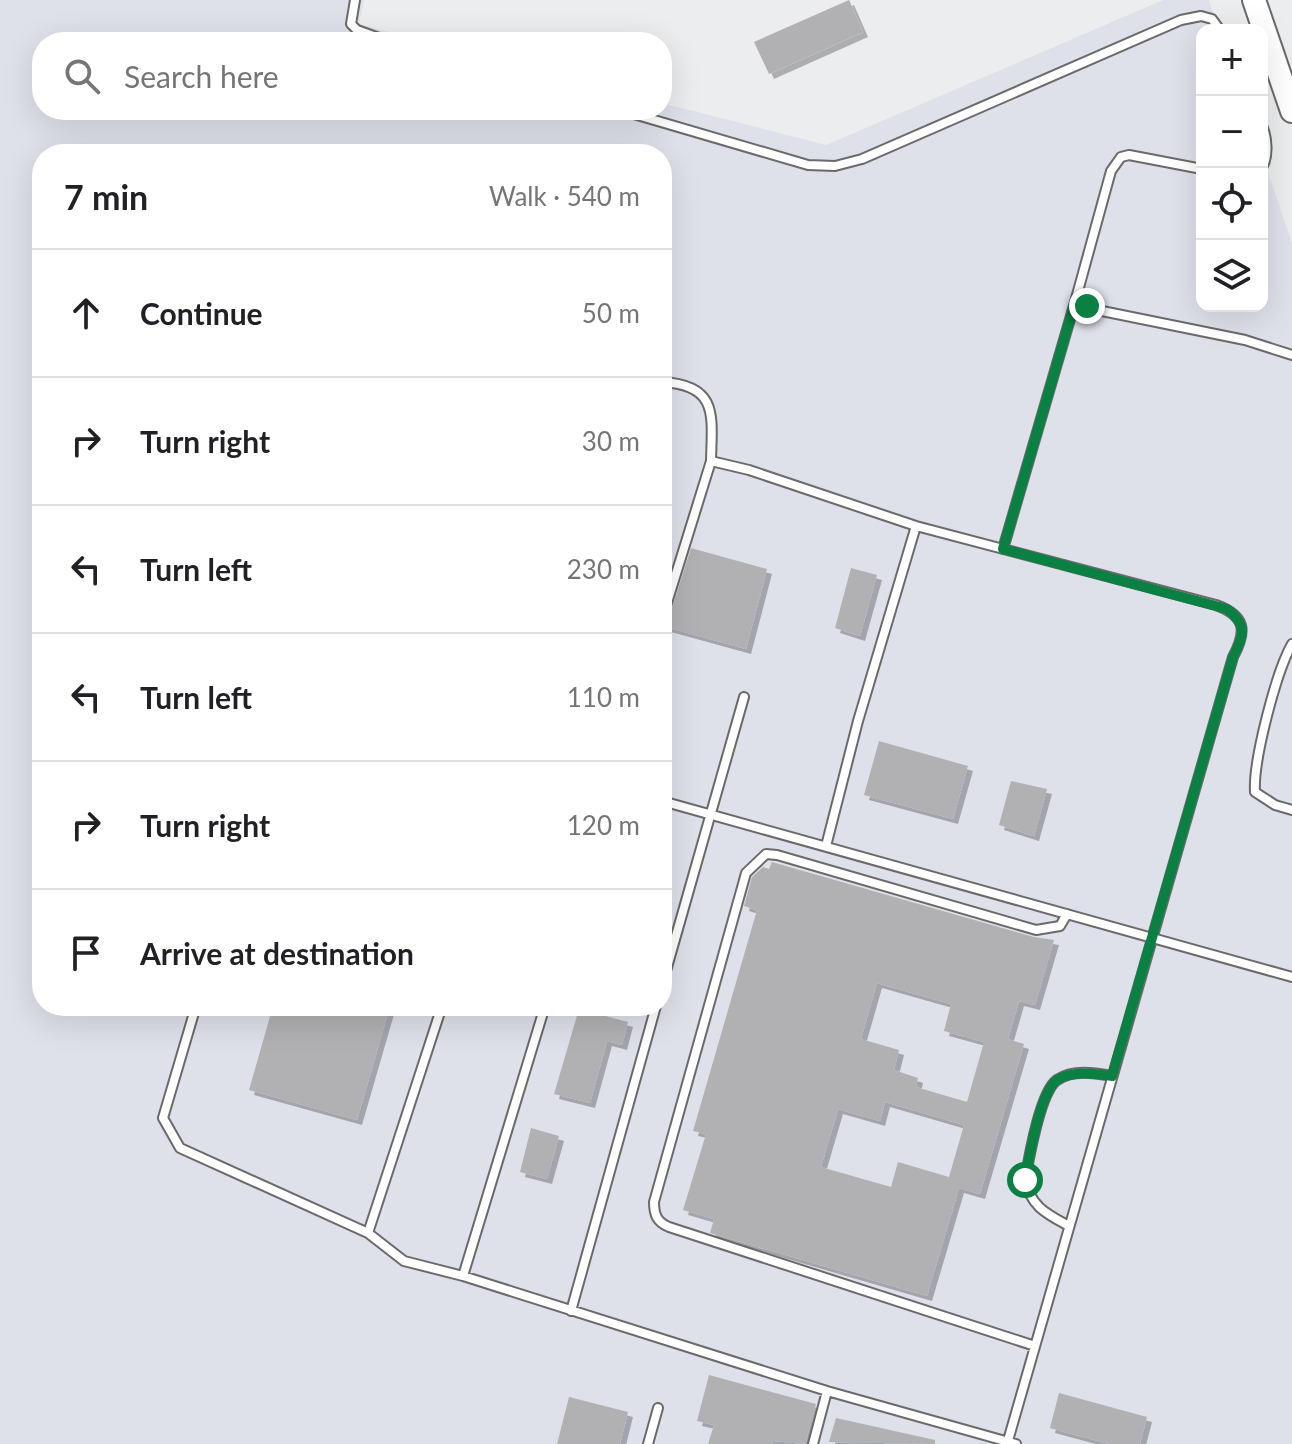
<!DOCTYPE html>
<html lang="en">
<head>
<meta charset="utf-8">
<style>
  :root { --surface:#fff; --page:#f2f2f2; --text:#202124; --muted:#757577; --line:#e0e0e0 }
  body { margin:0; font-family:Lato,sans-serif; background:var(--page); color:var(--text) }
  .controls { position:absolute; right:24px; top:24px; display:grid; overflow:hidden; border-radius:16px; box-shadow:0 8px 32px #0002 }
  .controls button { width:72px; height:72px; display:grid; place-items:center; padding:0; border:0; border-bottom:2px solid var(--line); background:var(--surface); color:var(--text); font:40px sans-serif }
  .stop { position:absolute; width:24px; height:24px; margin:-18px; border:6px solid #0b8043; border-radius:50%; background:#fff }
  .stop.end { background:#0b8043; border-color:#fff; box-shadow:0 2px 8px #0008 }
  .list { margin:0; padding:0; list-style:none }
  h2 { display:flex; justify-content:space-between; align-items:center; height:104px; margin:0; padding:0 32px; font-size:34px }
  h2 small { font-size:26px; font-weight:400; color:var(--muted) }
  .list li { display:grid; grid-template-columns:52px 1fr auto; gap:24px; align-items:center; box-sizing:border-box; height:128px; padding:0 32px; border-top:2px solid var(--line) }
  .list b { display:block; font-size:30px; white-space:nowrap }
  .list em { font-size:26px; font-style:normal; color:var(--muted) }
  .icon { flex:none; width:44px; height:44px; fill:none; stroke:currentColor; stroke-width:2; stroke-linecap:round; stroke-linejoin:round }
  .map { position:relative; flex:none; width:1292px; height:1444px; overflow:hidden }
  .search { position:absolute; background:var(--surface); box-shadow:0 8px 32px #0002; left:32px; top:32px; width:640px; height:88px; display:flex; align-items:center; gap:20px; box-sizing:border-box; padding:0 28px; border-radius:32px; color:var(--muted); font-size:30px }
  .panel { position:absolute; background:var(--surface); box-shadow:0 8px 32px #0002; left:32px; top:144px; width:640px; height:872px; border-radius:32px }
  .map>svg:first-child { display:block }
  .built { fill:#dfe1ea; fill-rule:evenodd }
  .building { fill:#b1b1b3; fill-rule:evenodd; filter:url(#shadow) }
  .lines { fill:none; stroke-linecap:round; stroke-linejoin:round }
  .service-casing { stroke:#6a6a6b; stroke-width:12 }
  .tertiary-casing { stroke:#6a6a6b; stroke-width:26 }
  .service { stroke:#fff; stroke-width:8 }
  .tertiary { stroke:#fff; stroke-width:22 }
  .route { stroke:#0b8043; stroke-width:10 }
</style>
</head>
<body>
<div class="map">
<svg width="1292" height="1444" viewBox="0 0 1292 1444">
  <defs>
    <filter id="shadow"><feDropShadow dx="5" dy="5" stdDeviation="0" flood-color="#0004"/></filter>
  </defs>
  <rect width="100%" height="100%" fill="#ecedee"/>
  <path class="built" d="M0 0H364L359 24 427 42H42V110H662V103L826 145 1163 0H1209L1219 30H1202V306H1262V155L1292 243V1444H0ZM42 154H662V1006H42Z"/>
  <path class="building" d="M849 0 863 32 769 74 754 42Z
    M691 548 767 569 746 649 666 627Z
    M851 568 877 575 860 636 835 628Z
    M879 741 968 766 953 819 864 795Z
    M1011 781 1047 789 1034 836 999 825Z
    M772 862 1034 937 1054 940 1035 1005 1019 1001 1008 1039 1024 1044 980 1194 959 1188 927 1296 710 1233 714 1219 683 1210 706 1134 693 1131 757 910 744 906 752 877 763 867 769 869ZM877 983 951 1004 944 1031 984 1042 967 1102 916 1087 918 1078 894 1070 899 1050 861 1039ZM885 1102 964 1125 949 1177 898 1162 891 1187 821 1167 838 1109 880 1121Z
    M273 1006H390L357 1120 249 1090Z
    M579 1009 628 1022 622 1045 607 1041 590 1103 554 1094Z
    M531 1128 559 1136 547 1179 520 1172Z
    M709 1375 816 1404 805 1444 773 1441V1444H708L714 1425 697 1421Z
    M1059 1393 1147 1417 1140 1444H1109L1050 1428Z
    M569 1397 628 1412 620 1444H557Z
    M836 1418 935 1440V1444L829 1442Z"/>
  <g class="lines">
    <g class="service-casing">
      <path id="service" d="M355 0 351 24 357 30 390 42
        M620 110 808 165 835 166 862 159 1181 20 1201 16 1212 19 1220 30
        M1262 125C1267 137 1269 156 1262 168
        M1202 169 1129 155 1121 157 1111 171 1075 302 1102 311 1245 340 1292 355
        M662 382C719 385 712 416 711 461
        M1003 549 1075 302
        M662 619 711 461 749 470 916 526 1216 605C1246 616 1247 631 1233 657L1007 1444
        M1292 644C1276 672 1253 761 1255 792L1275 805 1292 810
        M662 801 1292 977
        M826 846 858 721 916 526
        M662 985 744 697
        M196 1006 163 1118 180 1148 368 1233
        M442 1006 368 1233 404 1261 463 1276 827 1391 1016 1444
        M1069 1226C1047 1214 1031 1207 1025 1180 1029 1158 1040 1092 1057 1080 1073 1069 1095 1073 1112 1076
        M463 1276 545 1006
        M571 1311 656 1006
        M1035 1346 669 1227C657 1222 654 1215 654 1202L746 873 766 854 777 855 1036 930 1060 926 1067 914
        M648 1444 658 1408
        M813 1444 827 1391"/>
    </g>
    <g class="tertiary-casing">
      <path id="tertiary" d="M1254 0 1292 111"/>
    </g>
    <use href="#service" class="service"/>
    <use href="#tertiary" class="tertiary"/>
  </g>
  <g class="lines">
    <path class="route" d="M1025 1180C1029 1158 1040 1092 1057 1080 1073 1070 1095 1074 1112 1076L1233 657C1244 636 1248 625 1227 609L1003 549 1075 302 1087 306"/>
  </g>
</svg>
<div class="controls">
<button>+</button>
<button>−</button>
<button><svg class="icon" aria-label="locate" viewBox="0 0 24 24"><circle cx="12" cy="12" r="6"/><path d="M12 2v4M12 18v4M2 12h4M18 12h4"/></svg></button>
<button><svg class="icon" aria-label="layers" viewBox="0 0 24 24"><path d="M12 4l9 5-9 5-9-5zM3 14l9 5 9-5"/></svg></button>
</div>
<div class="stop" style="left:1025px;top:1180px"></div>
<div class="stop end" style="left:1087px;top:306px"></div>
<div class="search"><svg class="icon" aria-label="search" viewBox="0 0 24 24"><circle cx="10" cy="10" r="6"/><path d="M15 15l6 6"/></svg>Search here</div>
<section class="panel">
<h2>7 min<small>Walk · 540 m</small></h2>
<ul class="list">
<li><svg class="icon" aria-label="ahead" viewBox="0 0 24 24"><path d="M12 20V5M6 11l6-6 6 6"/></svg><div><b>Continue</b></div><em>50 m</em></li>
<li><svg class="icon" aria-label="right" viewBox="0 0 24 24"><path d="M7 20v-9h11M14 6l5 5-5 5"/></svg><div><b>Turn right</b></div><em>30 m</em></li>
<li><svg class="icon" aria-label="left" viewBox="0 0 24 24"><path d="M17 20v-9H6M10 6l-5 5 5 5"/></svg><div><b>Turn left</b></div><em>230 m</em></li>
<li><svg class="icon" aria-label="left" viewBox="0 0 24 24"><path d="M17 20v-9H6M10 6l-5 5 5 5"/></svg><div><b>Turn left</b></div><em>110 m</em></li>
<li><svg class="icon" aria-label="right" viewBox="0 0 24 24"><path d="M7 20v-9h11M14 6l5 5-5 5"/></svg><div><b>Turn right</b></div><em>120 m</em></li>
<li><svg class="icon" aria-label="arrive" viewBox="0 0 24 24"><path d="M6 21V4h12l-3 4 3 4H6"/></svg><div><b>Arrive at destination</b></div></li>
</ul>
</section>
</div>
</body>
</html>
